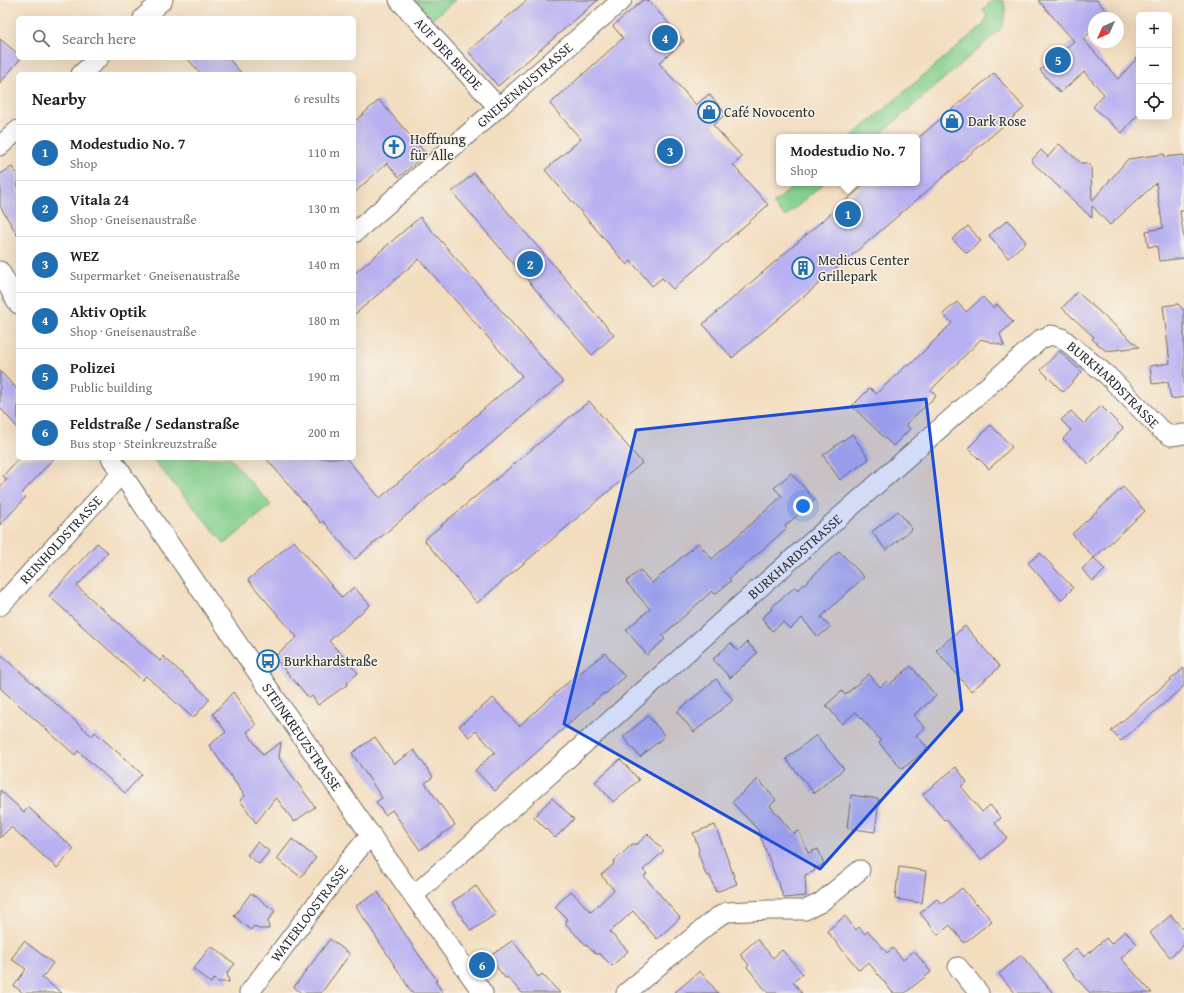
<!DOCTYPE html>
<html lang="en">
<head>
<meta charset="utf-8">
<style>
  :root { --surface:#fff; --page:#f6f6f6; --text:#222; --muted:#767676; --line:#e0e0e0; --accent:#1f6fb2 }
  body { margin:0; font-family:"Gentium Book Plus",serif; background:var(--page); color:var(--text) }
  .controls { position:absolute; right:12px; top:12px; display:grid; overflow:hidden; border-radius:6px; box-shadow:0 4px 16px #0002 }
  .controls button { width:36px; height:36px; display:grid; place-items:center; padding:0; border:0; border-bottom:1px solid var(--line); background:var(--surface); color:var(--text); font:20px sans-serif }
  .compass { position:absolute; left:1088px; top:12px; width:36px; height:36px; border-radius:50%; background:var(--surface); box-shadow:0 4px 16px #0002; rotate:225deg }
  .you { position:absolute; left:803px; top:506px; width:14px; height:14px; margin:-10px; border:3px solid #fff; border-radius:50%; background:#1a73e8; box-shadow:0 0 0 6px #1a73e833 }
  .badge { display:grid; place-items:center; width:26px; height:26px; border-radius:50%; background:var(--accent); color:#fff; font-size:13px; font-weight:700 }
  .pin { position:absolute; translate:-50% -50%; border:2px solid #fff; box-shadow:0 1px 4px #0006 }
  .popup { position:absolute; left:776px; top:134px; width:144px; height:52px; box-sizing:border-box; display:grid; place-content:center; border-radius:6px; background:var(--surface); filter:drop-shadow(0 1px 3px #0005); font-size:13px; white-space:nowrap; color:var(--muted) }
  .popup b { font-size:15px; color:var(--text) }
  .popup::after { content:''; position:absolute; left:50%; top:100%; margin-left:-8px; border:8px solid transparent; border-top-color:var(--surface) }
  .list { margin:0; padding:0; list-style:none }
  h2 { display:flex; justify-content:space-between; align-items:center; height:52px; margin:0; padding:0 16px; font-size:17px }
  h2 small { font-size:13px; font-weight:400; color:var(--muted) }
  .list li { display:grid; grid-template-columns:26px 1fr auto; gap:12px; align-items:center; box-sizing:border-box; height:56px; padding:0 16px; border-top:1px solid var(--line) }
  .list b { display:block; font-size:15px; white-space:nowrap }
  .list p { margin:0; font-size:13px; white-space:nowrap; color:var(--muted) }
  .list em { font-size:13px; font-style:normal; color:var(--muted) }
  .icon { flex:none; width:22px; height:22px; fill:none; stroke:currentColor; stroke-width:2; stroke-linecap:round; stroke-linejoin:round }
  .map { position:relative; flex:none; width:1184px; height:993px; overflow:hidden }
  .search { position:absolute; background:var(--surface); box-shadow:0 4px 16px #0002; left:16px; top:16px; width:340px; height:44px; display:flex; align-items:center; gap:10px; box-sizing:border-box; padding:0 14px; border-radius:6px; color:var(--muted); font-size:15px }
  .panel { position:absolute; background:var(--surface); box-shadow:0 4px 16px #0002; left:16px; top:72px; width:340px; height:388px; border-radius:6px }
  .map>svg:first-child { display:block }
  .green { fill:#83cf8d; stroke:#577d5c }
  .building { fill:#b8b0f1 }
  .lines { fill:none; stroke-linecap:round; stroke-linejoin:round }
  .minor-casing { stroke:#71695f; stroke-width:21 }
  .minor { stroke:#fff; stroke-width:19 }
  .marked { fill:#1d4ed8; fill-opacity:0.2; stroke:#1d4ed8; stroke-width:3; stroke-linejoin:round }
  .labels { text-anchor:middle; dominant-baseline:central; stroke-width:3; stroke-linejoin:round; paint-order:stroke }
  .street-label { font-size:14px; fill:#2b2b2b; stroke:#f7f3e8 }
  .poi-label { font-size:14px; fill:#2b2b2b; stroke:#f7f3e8; text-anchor:start }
</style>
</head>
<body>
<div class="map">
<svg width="1184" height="993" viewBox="0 0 1184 993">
  <rect width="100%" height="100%" fill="#f7f3e8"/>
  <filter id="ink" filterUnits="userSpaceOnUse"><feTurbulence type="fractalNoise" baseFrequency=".025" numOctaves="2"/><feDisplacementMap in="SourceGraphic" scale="8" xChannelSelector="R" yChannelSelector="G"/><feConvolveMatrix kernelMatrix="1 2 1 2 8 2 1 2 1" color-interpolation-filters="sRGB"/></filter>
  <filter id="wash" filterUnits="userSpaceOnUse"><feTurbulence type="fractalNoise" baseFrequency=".012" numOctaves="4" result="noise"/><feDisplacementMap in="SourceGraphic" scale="16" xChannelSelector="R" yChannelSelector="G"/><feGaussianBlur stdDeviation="0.9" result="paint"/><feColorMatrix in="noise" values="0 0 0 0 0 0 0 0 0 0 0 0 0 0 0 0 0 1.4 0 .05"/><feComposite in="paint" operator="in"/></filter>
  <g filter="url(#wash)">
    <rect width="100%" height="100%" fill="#f3ddbf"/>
    <path class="green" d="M412 0H455L430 21Z
      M993 0 1004 1C1006 14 1006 21 999 31L877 137H851L984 24 987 16 983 9Z
      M797 183H824L785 217 773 204Z
      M157 458H230L271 505 225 544 154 461Z"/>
    <g id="blocks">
      <path class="building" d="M527 0H598L498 86 468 51Z
        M643 0H648L684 41 659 63 696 105 709 94 726 114 713 125 742 157 733 165 768 205 673 289 662 278 652 286 631 261 627 265 545 170 581 139 550 104 623 38 613 26Z
        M1038 0H1097L1112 18H1094V29L1083 39 1118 79 1139 56V113L1122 133 1093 107 1104 94 1084 72 1060 93 1040 70 1074 41Z
        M0 39 18 54V58H21L0 83Z
        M187 58H228L242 74H201Z
        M994 73 1024 108 732 358 703 324 866 183H917V139Z
        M379 100 426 154 399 177 387 163 354 193V122Z
        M1059 144 1081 163H1087L1091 167 1092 201 1128 159 1164 154 1165 157 1184 155V211H1180L1184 239V258L1159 261 1157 246 1148 247 1146 231 1163 228 1156 183 1110 225 1092 206V218L1031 161 1041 150 1048 157Z
        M12 167 18 177V236L0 206V174Z
        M474 173 614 335 592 355 452 192Z
        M420 217 563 382 355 559 323 521 321 523 266 458H346L380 498 522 376 419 259 354 315V274Z
        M1008 220 1026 242 1008 258 989 235Z
        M968 226 981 241 967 253 952 239Z
        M1077 292 1139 347 1106 351 1092 339 1094 337 1062 308Z
        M983 297 993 308 997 304 1013 322 1000 334 1004 346 981 339 931 390 936 396 906 424 910 429 893 446 852 406 870 388 876 394 907 365 909 366 952 323 943 314 957 302 966 312Z
        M1178 304 1184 310V397L1171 399 1168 382 1152 384 1150 366 1170 363 1163 306Z
        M1059 351 1082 372 1063 392 1041 370Z
        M0 371 18 390V428L0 408Z
        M589 401 642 463 477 603 424 540Z
        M1101 406 1123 428 1089 464 1063 439 1071 430 1061 420 1071 411 1084 424Z
        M991 425 1012 447 989 469 968 448Z
        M852 434 869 459 840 480 823 455Z
        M19 458H54L22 493 26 497 0 525V487L7 479 3 476Z
        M791 473 815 500 785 526 787 528 729 579 731 581 715 594 712 591 662 636 665 639 647 655 626 630 650 609 626 582 640 570 652 583 698 543 712 559 782 496 774 488Z
        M1123 487 1145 511 1094 558 1105 570 1093 581 1082 569 1094 558 1072 534Z
        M898 511 912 529 886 550 872 532Z
        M294 541 342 598 354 587 370 605 329 641 358 673 347 683 348 684 318 705 312 696 309 698 274 657 297 637 248 580Z
        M97 543 108 552 77 586 160 661 163 656 210 699 193 718 146 676 142 680 49 596Z
        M839 551 864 577 821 617 830 627 818 637 802 618 790 629 783 622 772 631 762 618 772 609 771 607 795 587 798 590Z
        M1040 553 1073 588 1061 600 1028 563Z
        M965 626 1000 667 971 691 936 650Z
        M747 642 757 653 730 678 713 659 731 643 738 651Z
        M605 653 625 677 605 694 604 693 530 758 495 791 475 770 495 752 476 731 469 737 459 726 493 698 519 726 566 684Z
        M0 654 92 736 95 732 142 774 125 793 78 751 75 755 0 688Z
        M911 666 936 696 914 715 925 728 916 735 928 748 902 769 879 743 881 741 856 712 842 724 826 705 842 691 845 695 869 674 880 687 887 681 890 684Z
        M1184 668V686L1121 741 1111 731Z
        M716 679 733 700 694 732 677 712Z
        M233 692 256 725 247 732 263 755 281 742 279 758 315 807 294 822 276 797 256 823 240 800 245 796 209 745 226 732 213 714Z
        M648 716 665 736 640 757 623 737Z
        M816 735 844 769 814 793 786 759Z
        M375 737 394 764 414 750 433 777 425 783 455 825 420 850 392 810 385 815 376 802 382 798 352 753Z
        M620 759 639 780 613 802 595 782Z
        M956 767 967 782 961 786 982 812 990 805 1001 818 995 823 1007 838 981 860 946 819 944 820 923 794Z
        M758 779 776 800 770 806 793 833 799 831 808 853 818 849 824 864 814 869 815 871 805 875 806 896 784 898 758 830 732 802Z
        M0 790 24 812 28 807 74 849 57 868 11 827 0 838Z
        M851 795 879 799 875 832 847 828Z
        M552 798 574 819 555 838 534 817Z
        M715 825 737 884 716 892 710 876 706 875 698 852 699 849 693 833Z
        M648 834 664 851 643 870 647 874 644 876 680 918 657 939 633 911 610 932 628 951 612 966 600 954H596L581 940 566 924 567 919 555 907 571 891 591 912 614 890 601 875 613 865 614 861 623 853 632 844H637Z
        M292 839 316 858 301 877 277 859Z
        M257 842 269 851 259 864 247 855Z
        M899 867 926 871 922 903 895 899Z
        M476 886 496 914 471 931 452 902Z
        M962 888 976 905 977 904 992 921 964 943 950 925 938 935 920 913 937 899 942 904Z
        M378 892 410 942 437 980 435 981 443 993H412L404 980 356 906Z
        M251 893 275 911 268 921 269 929H259L254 926 251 930 234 916Z
        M1171 915 1184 931V945L1170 957 1150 933Z
        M845 916 856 930 859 927 865 934 868 931 887 953 893 948 903 960 914 951 931 972 905 993H893L868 962 859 970 827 931Z
        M1125 931 1137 944 1121 958 1152 993H1090L1061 961 1076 948 1084 957 1106 938 1111 944Z
        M330 939 350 954 321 993H301L294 987Z
        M757 939 773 958 782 950 803 974 793 982 802 993H768L747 967 749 965 740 954Z
        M513 940 538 977 542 974 560 993H522L507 977 505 978 489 957Z
        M24 941 53 963 42 978 62 993H23L14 986 26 969 11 959Z
        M211 946 235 964 227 973 229 982H218L214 979 211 983 193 969Z
        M1021 955 1053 993H1015L999 974Z
        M700 971 718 993H674Z"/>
    </g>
  </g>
  <g filter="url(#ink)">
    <use href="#blocks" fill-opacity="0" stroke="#71695f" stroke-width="1"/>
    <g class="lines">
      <g class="minor-casing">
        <g id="minor">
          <path id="s1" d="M399 0 498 107"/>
          <path d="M143 18 163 0"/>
          <path d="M81 74 99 58"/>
          <path d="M0 146 18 130"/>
          <path id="s2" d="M354 233 622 0"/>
          <path d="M0 271 18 304"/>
          <path id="s3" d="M111 458C233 638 356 817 483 993"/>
          <path id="s4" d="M0 606 122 473"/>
          <path id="s5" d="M413 896 739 606 1041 339 1051 335 1062 338 1108 376 1159 428 1171 436 1184 434"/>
          <path d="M958 967 979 993"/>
          <path id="s6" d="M249 993 348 862 371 834"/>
          <path d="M626 993 716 918 727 912 770 910H805L820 903 860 870"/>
        </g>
      </g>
      <use href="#minor" class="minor"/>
    </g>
  </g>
  <path class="marked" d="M926 399 962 710 820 869 564 724 636 430Z"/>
  <defs>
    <g id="shop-ring" transform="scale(1.15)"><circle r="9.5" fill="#f7f3e8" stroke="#1f6fb2" stroke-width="1.5"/><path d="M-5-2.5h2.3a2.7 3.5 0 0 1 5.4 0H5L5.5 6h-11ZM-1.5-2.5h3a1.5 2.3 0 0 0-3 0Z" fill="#1f6fb2"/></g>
    <g id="church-ring" transform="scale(1.15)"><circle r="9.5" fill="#f7f3e8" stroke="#1f6fb2" stroke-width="1.5"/><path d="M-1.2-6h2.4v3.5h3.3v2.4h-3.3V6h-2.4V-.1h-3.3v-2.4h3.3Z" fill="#1f6fb2"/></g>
    <g id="building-ring" transform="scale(1.15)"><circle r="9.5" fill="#f7f3e8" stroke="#1f6fb2" stroke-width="1.5"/><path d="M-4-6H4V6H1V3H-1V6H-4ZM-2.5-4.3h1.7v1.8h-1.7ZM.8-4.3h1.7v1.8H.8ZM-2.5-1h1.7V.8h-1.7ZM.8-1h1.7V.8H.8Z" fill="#1f6fb2"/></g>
    <g id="bus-ring" transform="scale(1.15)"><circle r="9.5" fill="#f7f3e8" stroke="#1f6fb2" stroke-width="1.5"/><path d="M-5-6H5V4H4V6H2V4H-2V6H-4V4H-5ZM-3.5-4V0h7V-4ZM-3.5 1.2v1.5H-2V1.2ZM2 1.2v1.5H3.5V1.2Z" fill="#1f6fb2"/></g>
  </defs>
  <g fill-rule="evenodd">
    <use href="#shop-ring" x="709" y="112"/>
    <use href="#shop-ring" x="952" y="121"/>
    <use href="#church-ring" x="394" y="147"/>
    <use href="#building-ring" x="803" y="268"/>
    <use href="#bus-ring" x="268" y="661"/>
  </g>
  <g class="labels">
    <g class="street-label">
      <text stroke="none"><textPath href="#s1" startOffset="73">AUF DER BREDE</textPath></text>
      <text stroke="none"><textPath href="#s2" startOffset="226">GNEISENAUSTRASSE</textPath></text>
      <text stroke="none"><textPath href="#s5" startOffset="931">BURKHARDSTRASSE</textPath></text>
      <text stroke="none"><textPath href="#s4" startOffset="90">REINHOLDSTRASSE</textPath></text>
      <text stroke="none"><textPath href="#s5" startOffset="511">BURKHARDSTRASSE</textPath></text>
      <text stroke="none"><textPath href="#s3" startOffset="338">STEINKREUZSTRASSE</textPath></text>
      <text stroke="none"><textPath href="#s6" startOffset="100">WATERLOOSTRASSE</textPath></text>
    </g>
    <g class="poi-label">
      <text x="724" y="112">Café Novocento</text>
      <text x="968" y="121">Dark Rose</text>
      <text x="410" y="139">Hoffnung<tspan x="410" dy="16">für Alle</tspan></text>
      <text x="818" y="260">Medicus Center<tspan x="818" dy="16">Grillepark</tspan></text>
      <text x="284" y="661">Burkhardstraße</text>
    </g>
  </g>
</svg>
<div class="controls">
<button>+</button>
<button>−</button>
<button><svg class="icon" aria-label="locate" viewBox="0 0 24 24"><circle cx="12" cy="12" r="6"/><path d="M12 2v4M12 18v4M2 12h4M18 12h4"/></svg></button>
</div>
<svg class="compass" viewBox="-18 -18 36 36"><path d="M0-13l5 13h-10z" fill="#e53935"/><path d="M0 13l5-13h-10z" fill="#767676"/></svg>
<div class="you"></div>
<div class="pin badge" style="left:848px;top:214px">1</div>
<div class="popup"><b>Modestudio No. 7</b>Shop</div>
<div class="pin badge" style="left:530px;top:264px">2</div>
<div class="pin badge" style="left:670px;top:151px">3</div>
<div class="pin badge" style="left:665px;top:38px">4</div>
<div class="pin badge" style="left:1058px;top:60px">5</div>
<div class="pin badge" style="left:482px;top:965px">6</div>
<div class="search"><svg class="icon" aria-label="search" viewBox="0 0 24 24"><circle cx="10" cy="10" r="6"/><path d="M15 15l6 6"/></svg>Search here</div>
<section class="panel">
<h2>Nearby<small>6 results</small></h2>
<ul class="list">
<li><span class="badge">1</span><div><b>Modestudio No. 7</b><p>Shop</p></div><em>110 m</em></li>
<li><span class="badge">2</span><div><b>Vitala 24</b><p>Shop · Gneisenaustraße</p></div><em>130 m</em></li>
<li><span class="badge">3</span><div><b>WEZ</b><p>Supermarket · Gneisenaustraße</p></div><em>140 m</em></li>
<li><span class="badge">4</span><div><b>Aktiv Optik</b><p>Shop · Gneisenaustraße</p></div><em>180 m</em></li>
<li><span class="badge">5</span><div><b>Polizei</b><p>Public building</p></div><em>190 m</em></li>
<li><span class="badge">6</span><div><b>Feldstraße / Sedanstraße</b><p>Bus stop · Steinkreuzstraße</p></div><em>200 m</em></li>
</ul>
</section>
</div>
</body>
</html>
